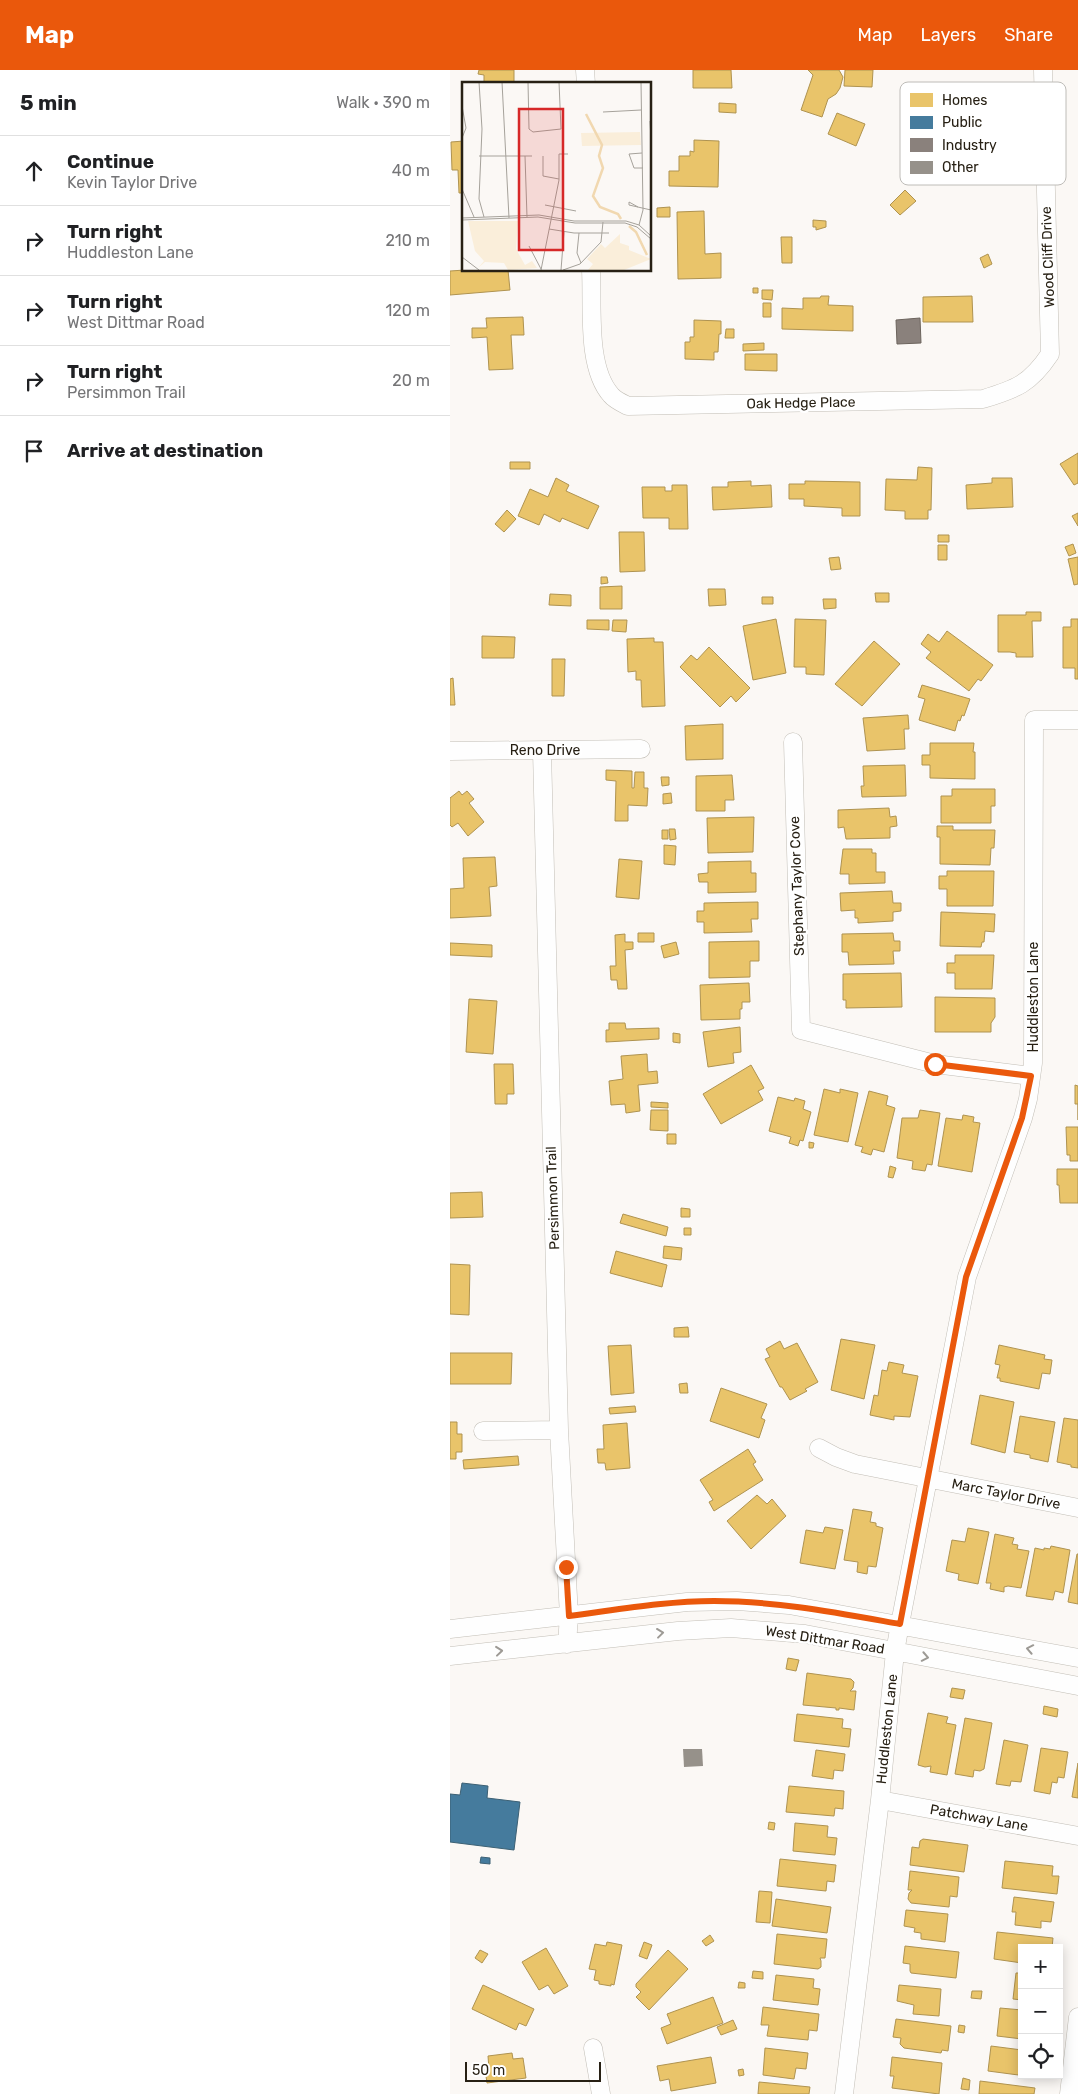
<!DOCTYPE html>
<html lang="en">
<head>
<meta charset="utf-8">
<style>
  :root { --surface:#fff; --page:#f2f2f2; --text:#202124; --muted:#757577; --line:#e0e0e0; --accent:#ea580c }
  body { margin:0; font-family:Rubik,sans-serif; background:var(--page); color:var(--text) }
  .controls { position:absolute; right:15px; bottom:15px; display:grid; overflow:hidden; border-radius:0px; box-shadow:0 2px 12px #0003 }
  .controls button { width:45px; height:45px; display:grid; place-items:center; padding:0; border:0; border-bottom:1px solid var(--line); background:var(--surface); color:var(--text); font:25px sans-serif }
  .scale { position:absolute; left:15px; bottom:12px; width:136px; box-sizing:border-box; padding-left:5px; border:2px solid #272014; border-top:0; font-size:14px; line-height:18px; white-space:nowrap; color:#272014; -webkit-text-stroke:4px #fff; paint-order:stroke }
  .stop { position:absolute; width:15px; height:15px; margin:-11px; border:4px solid #ea580c; border-radius:50%; background:#fff }
  .stop.end { background:#ea580c; border-color:#fff; box-shadow:0 1px 5px #0008 }
  .list { margin:0; padding:0; list-style:none }
  h2 { display:flex; justify-content:space-between; align-items:center; height:65px; margin:0; padding:0 20px; font-size:21px }
  h2 small { font-size:16px; font-weight:400; color:var(--muted) }
  .list li { display:grid; grid-template-columns:32px 1fr auto; gap:15px; align-items:center; box-sizing:border-box; height:70px; padding:0 20px; border-top:1px solid var(--line) }
  .list b { display:block; font-size:19px; white-space:nowrap }
  .list p { margin:0; font-size:16px; white-space:nowrap; color:var(--muted) }
  .list em { font-size:16px; font-style:normal; color:var(--muted) }
  .icon { flex:none; width:28px; height:28px; fill:none; stroke:currentColor; stroke-width:2; stroke-linecap:round; stroke-linejoin:round }
  .map { position:relative; flex:none; width:628px; height:2024px; overflow:hidden }
  header { display:flex; align-items:center; gap:30px; box-sizing:border-box; height:70px; padding:0 25px; background:var(--accent); color:#fff }
  header strong { font-size:24px }
  nav { display:flex; gap:28px; margin-inline-start:auto; font-size:18px }
  main { display:flex }
  aside { flex:1; background:var(--surface) }
  .map>svg:first-child { display:block }
  .homes { fill:#e9c46a; stroke:#af9350 }
  .public { fill:#457b9d; stroke:#3c6074 }
  .industry { fill:#8a817c; stroke:#6c645d }
  .building { fill:#96918a }
  .lines { fill:none; stroke-linecap:round; stroke-linejoin:round }
  .minor-casing { stroke:#c2beb6; stroke-width:19 }
  .minor { stroke:#fefefe; stroke-width:18 }
  .oneway { stroke:#9d9a95 }
  .route { stroke:#ea580c; stroke-width:6 }
  .labels { text-anchor:middle; dominant-baseline:central; stroke-width:5; stroke-linejoin:round; paint-order:stroke }
  .street-label { font-size:14px; fill:#272014; stroke:#fff }
  .inset-river { fill:none; stroke:#f1d8b0; stroke-width:2.5 }
  .inset-road { fill:none; stroke:#a6a29b; stroke-width:1 }
  .view { fill:#d62828; fill-opacity:0.15; stroke:#d62828; stroke-width:2.5 }
  .inset-edge { fill:none; stroke:#272014; stroke-width:2.5 }
  .key { fill:#fff; stroke:#bebcb8; stroke-width:1 }
  .key-label { font-size:14px; fill:#272014 }
</style>
</head>
<body>
<header>
<strong>Map</strong>
<nav><a>Map</a><a>Layers</a><a>Share</a></nav>
</header>
<main>
<aside>
<h2>5 min<small>Walk · 390 m</small></h2>
<ul class="list">
<li><svg class="icon" aria-label="ahead" viewBox="0 0 24 24"><path d="M12 20V5M6 11l6-6 6 6"/></svg><div><b>Continue</b><p>Kevin Taylor Drive</p></div><em>40 m</em></li>
<li><svg class="icon" aria-label="right" viewBox="0 0 24 24"><path d="M7 20v-9h11M14 6l5 5-5 5"/></svg><div><b>Turn right</b><p>Huddleston Lane</p></div><em>210 m</em></li>
<li><svg class="icon" aria-label="right" viewBox="0 0 24 24"><path d="M7 20v-9h11M14 6l5 5-5 5"/></svg><div><b>Turn right</b><p>West Dittmar Road</p></div><em>120 m</em></li>
<li><svg class="icon" aria-label="right" viewBox="0 0 24 24"><path d="M7 20v-9h11M14 6l5 5-5 5"/></svg><div><b>Turn right</b><p>Persimmon Trail</p></div><em>20 m</em></li>
<li><svg class="icon" aria-label="arrive" viewBox="0 0 24 24"><path d="M6 21V4h12l-3 4 3 4H6"/></svg><div><b>Arrive at destination</b></div></li>
</ul>
</aside>
<div class="map">
<svg width="628" height="2024" viewBox="0 0 628 2024">
  <rect width="100%" height="100%" fill="#fbf8f5"/>
  <path class="homes" d="M29 0H64V13L34 14V5L28 4Z
    M243 0H281L282 18H243Z
    M358 0H389L393 7 390 18 386 24 378 29 372 47 351 40 363 5Z
    M395 0H423L422 17 394 16Z
    M269 33 286 34V43L269 42Z
    M387 43 415 54 406 76 378 64Z
    M244 70 269 71 268 117 219 116V101H229V86H240V81L244 82Z
    M14 71V123H9L8 100H2L1 72Z
    M455 120 466 131 450 145 440 135Z
    M220 137V147H207V138Z
    M254 141 255 184 271 183V208L228 209 227 142Z
    M363 150 376 151V157L366 160V157H363Z
    M331 167H342V193H332Z
    M538 184 542 194 534 198 530 188Z
    M15 200H58L60 220 0 225V201Z
    M303 218H308V223H303Z
    M312 220H323L322 230 312 229Z
    M371 226H379L378 235 403 236V261L332 259V238L353 239V228H370Z
    M522 226 523 252H473V227Z
    M313 233H321V247H313Z
    M73 247 74 265H61L63 299 39 300 37 267 22 268V258H37L36 248Z
    M244 250 271 251V264H269L268 282H264V290L235 289V272H240V267H244Z
    M276 259H284V268H275Z
    M314 273V280L293 281V274Z
    M295 284H327V301L295 300Z
    M628 383V413L624 415 610 394Z
    M60 392H80V399H60Z
    M468 397 482 398 481 440H478V449H455V441L435 440 436 409 467 410Z
    M106 408 119 415 116 421 149 436 138 459 112 448 110 452 94 444 89 455 68 446 80 419 98 427Z
    M542 408H562L563 437 517 439 516 415 542 413Z
    M301 411V416L321 415 322 437 263 440 262 417H278V412Z
    M355 411 410 412V446H392V438L354 436V429H339V414H355Z
    M222 415H237L238 459H219V448H193L192 417H215V421H222Z
    M57 440 66 449 54 462 45 454Z
    M628 443V456L622 446Z
    M169 462H194L195 501 170 502Z
    M488 465H499V472H488Z
    M623 474 626 483 619 486 615 477Z
    M488 475H497V490H488Z
    M389 487 391 499 381 500 379 488Z
    M628 487V514L624 515 618 489Z
    M151 507H157L158 513 151 514Z
    M172 516V539H150V517Z
    M258 519H275L276 535 259 536Z
    M425 523H439V532H426Z
    M100 524 121 525V536L99 535Z
    M312 527H323V534H312Z
    M373 529H386V538L374 539Z
    M576 542H591V551H582L583 587H566V583L560 582H548V545H576Z
    M326 549 336 603 303 610 293 556Z
    M345 549 376 550 374 605 356 604V597H344Z
    M621 549H628V609H625V598H613V557H621Z
    M137 550H159V560L137 559Z
    M163 550H177L176 562 162 561Z
    M497 561 543 595 531 611 528 609 519 621 476 588 481 582 471 574 478 564 489 572Z
    M32 566 65 567 64 588H32Z
    M204 568V572H213L215 636 192 637 191 610H186V601L178 602 177 569Z
    M424 571 450 594 412 636 385 614Z
    M259 577 300 618 286 632 281 626 270 637 230 597 241 585 247 590Z
    M102 589H115L114 626H102Z
    M3 608 5 635H0V609Z
    M472 615 520 629 514 646 512 645 510 651 508 650 505 661 469 650 475 629 468 627Z
    M458 645 459 659H454L455 679 417 681 413 648Z
    M273 654V689L236 690 235 656Z
    M480 673H524L523 682H525V709L480 708V695H472V685H480Z
    M455 695 456 726 412 727 411 716H414L413 696Z
    M156 700 182 701V718H184L185 702H194V718H198L197 736 178 735V751H165L166 711 156 710Z
    M282 705 284 730H275V741H246V706Z
    M211 707H219V715L212 716Z
    M502 719H545V736H541V753H491V726H502Z
    M9 721 12 725 17 721 24 729 19 733 34 752 18 766 8 753 2 757 0 755V728Z
    M221 723 222 733 213 734V724Z
    M439 738 440 747 446 746 447 756 440 757V768L396 769 394 757 388 758V740Z
    M304 747 303 782 258 783 257 748Z
    M487 756H503V760H545L544 778H541L540 795 490 794V767H487Z
    M219 759H225L226 769 220 770Z
    M212 760H218V769H212Z
    M214 775 226 776 225 795 214 794Z
    M393 779H422V783H426V802H435V813L399 814V804H390Z
    M45 787 47 816 39 817 41 846 0 848V819L14 818 13 788Z
    M169 789 192 791 189 829 166 827Z
    M301 791V803H306V822L258 823V812H249L248 804 258 803V792Z
    M497 801H544L543 836H497V819H489V806H497Z
    M442 821 443 833H451V841L443 842V851L408 853V848H405V840L391 841 390 823Z
    M308 832V849H301L302 862 254 863V852H247V841H254V833Z
    M491 842 545 844 544 862 535 861 534 872H532L531 877 490 876Z
    M188 863H204V872H188Z
    M443 863 444 871H450V881H443L444 894 399 895 398 882H392V864Z
    M175 864V872H183V879L175 880 177 919H168L167 910H161L160 896H166L165 865Z
    M309 871V891H300V907L259 908V872Z
    M226 872 229 884 214 888 211 876Z
    M0 873 42 875V887L0 885Z
    M505 885H544L542 919H505V903H497V893H505Z
    M451 903 452 937 396 938V930H393V904Z
    M299 913 300 932H292V939H290V949L251 950 250 915Z
    M485 927 545 928V947L541 953V962H485Z
    M19 929 47 931 43 984 16 982Z
    M159 953H175L176 959 209 958V969L156 972V960H159Z
    M290 957 291 982 283 983 284 993 258 997 253 962Z
    M223 963 230 964V973L223 972Z
    M197 984 198 1002 207 1001 208 1013 188 1015 190 1041 176 1043 175 1034 161 1035 159 1011 173 1009 171 986Z
    M44 994H63L64 1024H57V1034H45Z
    M301 995 314 1018 308 1021 313 1030 271 1054 253 1024Z
    M625 1015 628 1016V1050V1034H625Z
    M374 1019 390 1023V1019L408 1023 398 1072 364 1065Z
    M419 1021 438 1026 436 1035 445 1038 434 1082 423 1079 421 1085 411 1082 413 1077 405 1075Z
    M328 1027 344 1031 345 1028 355 1031 353 1039 361 1042 353 1071 350 1070 348 1076 339 1073 341 1067 319 1061Z
    M201 1032 218 1033V1038L201 1037Z
    M201 1040H218V1061L200 1060Z
    M470 1040 490 1043 482 1095 477 1094 475 1101 462 1099 463 1091 447 1088 452 1048H468Z
    M513 1045 524 1047 523 1052 530 1053 522 1102 488 1096 496 1048 512 1050Z
    M616 1057H628V1091H620V1085H617Z
    M217 1064H226V1074H217Z
    M359 1072 364 1073 363 1078H359Z
    M440 1096 446 1098 443 1108 438 1107Z
    M607 1099H628V1133H610L609 1115H607Z
    M32 1122 33 1147 0 1148V1123Z
    M231 1138 240 1139V1147H231Z
    M173 1144 218 1157 216 1166 170 1153Z
    M234 1158H241V1165H234Z
    M214 1176 232 1178 231 1190 213 1188Z
    M166 1181 217 1195 212 1217 160 1203Z
    M0 1194 20 1195 19 1245 0 1244Z
    M238 1257 239 1267H224V1258Z
    M391 1269 425 1275 414 1329 381 1320Z
    M330 1271 334 1279 347 1273 368 1312 355 1319 357 1321 340 1330 332 1317H330L315 1289 320 1287 316 1279Z
    M181 1275 184 1323 161 1325 158 1276Z
    M549 1275 595 1285 594 1289 602 1290 600 1304 592 1303 589 1319 550 1311V1308H547L550 1295 545 1294Z
    M0 1283H62L61 1314H0Z
    M439 1292 454 1295 452 1303 468 1306 460 1347 444 1346V1350L420 1345 424 1325 428 1326 432 1300 437 1301Z
    M237 1313 238 1323H230L229 1314Z
    M271 1318 317 1334 311 1348 315 1350 309 1368 260 1351Z
    M530 1325 564 1332 555 1383 521 1374Z
    M185 1336 186 1342 160 1344 159 1338Z
    M570 1346 605 1352 598 1392 580 1388V1385L564 1382Z
    M614 1348 628 1350V1398L621 1397V1395L607 1392Z
    M0 1352H7V1364H12V1382H6V1389H0Z
    M177 1353 180 1398 156 1400 155 1393H148L147 1379H154L153 1355Z
    M298 1379 306 1392 303 1394 313 1410 264 1441 259 1432 263 1430 250 1410Z
    M68 1386 69 1395 14 1399 13 1390Z
    M307 1425 317 1434 322 1429 336 1446 301 1479 277 1451Z
    M403 1439 422 1442 420 1452 426 1453V1456L433 1458 426 1497 418 1496 417 1504 407 1502 408 1492 394 1490Z
    M375 1457 393 1460 385 1499 350 1493 356 1460 373 1463Z
    M518 1458 539 1462 528 1514 508 1510 509 1504 496 1501 502 1470 515 1472Z
    M545 1464 564 1468 562 1474 568 1475 567 1479 579 1481 571 1518 558 1516 554 1517V1522L540 1519 541 1513H536Z
    M601 1476 620 1480 613 1523 605 1521 603 1530 576 1526 585 1478 594 1480V1478L600 1479Z
    M627 1484H628V1534L618 1532Z
    M338 1588 349 1590 346 1601 336 1599Z
    M357 1603 401 1609 404 1612 403 1618 400 1621H406L404 1640 389 1638V1640H386V1638L353 1635Z
    M502 1618 515 1620 513 1629 500 1627Z
    M594 1636 608 1639 607 1647 593 1644Z
    M478 1643 498 1647 496 1653 506 1655 497 1705 480 1702 481 1696 475 1697 468 1695Z
    M347 1644 393 1649 392 1658 401 1659 399 1677 344 1671Z
    M515 1648 542 1653 534 1699 530 1701 524 1700 523 1707 505 1704Z
    M554 1670 578 1675 571 1712 561 1711 560 1716 546 1714Z
    M591 1678 618 1682 614 1708 608 1707 607 1713 602 1712 600 1724 584 1721Z
    M366 1680 395 1684 393 1701 384 1700 383 1709 362 1706Z
    M628 1693V1728L622 1727Z
    M339 1716 394 1721 393 1739 385 1738 384 1746 336 1742Z
    M319 1752 325 1753 324 1760 318 1759Z
    M345 1753 378 1756 377 1767 387 1768 385 1785 343 1781Z
    M473 1769 518 1775 514 1802 460 1795 462 1777 469 1778 470 1771Z
    M330 1789 386 1795 384 1812 377 1811 376 1821 327 1816Z
    M555 1791 603 1796 602 1806H609L607 1824 552 1818Z
    M460 1801 509 1807 507 1827 500 1826 499 1837 461 1833 458 1829 459 1823 462 1820H458Z
    M309 1821 322 1822 320 1853 306 1852Z
    M564 1827 604 1832 601 1852 591 1851V1858L565 1855 566 1842H562Z
    M326 1829 381 1837 377 1863 322 1856Z
    M456 1840 498 1844 495 1872 471 1869V1863L464 1862 465 1858 454 1856Z
    M547 1862 603 1868 602 1878H572V1893L544 1889Z
    M327 1864 377 1869 375 1888H370L371 1891V1897L368 1899 324 1894Z
    M260 1865 264 1871 256 1876 252 1871Z
    M157 1872 172 1875 164 1915 161 1914V1916L149 1914V1911L144 1910 146 1900 139 1899 145 1874 156 1876Z
    M194 1872 202 1875 197 1889 189 1886Z
    M455 1876 509 1882 506 1908 461 1903 460 1901V1894L453 1893Z
    M96 1878 118 1916 104 1924 98 1915 89 1920 72 1892Z
    M30 1880 38 1884 32 1893 25 1888Z
    M218 1880 238 1899 199 1940 186 1927 191 1922 186 1917V1914Z
    M303 1901 313 1902V1909L302 1908Z
    M566 1903H572V1930L563 1929Z
    M326 1905 364 1909 363 1918 370 1919 368 1935 323 1930Z
    M289 1912 295 1913V1918H288Z
    M33 1915 84 1939 76 1956 69 1953 66 1960 22 1939Z
    M449 1915 491 1919 489 1946 463 1944 464 1935 447 1931Z
    M522 1921H532L531 1929 521 1928Z
    M263 1927 273 1953 217 1974 211 1958 221 1954 217 1944Z
    M313 1937 369 1944 367 1961 359 1960 358 1970 317 1966 319 1955H311Z
    M550 1938 572 1940V1969L547 1966Z
    M446 1949 501 1956 498 1981 492 1980 491 1983 454 1978 450 1974 451 1968 443 1967Z
    M283 1950 287 1959 271 1965 267 1957Z
    M509 1955 515 1956 514 1963 508 1962Z
    M541 1976 572 1980V2005L576 2006 538 2001Z
    M315 1978 358 1983 356 1999 346 1998 344 2009 313 2005Z
    M62 1983 63 1989 73 1988 76 2008 37 2013 35 1999H39L38 1986Z
    M261 1987 266 2013 221 2021 219 2009 210 2011 207 1996Z
    M442 1987 492 1993 489 2024 442 2018 444 2006H440Z
    M293 1999 294 2005 289 2006 288 2000Z
    M513 2008 520 2010 519 2020 511 2019Z
    M530 2011 585 2018 584 2024H529Z
    M309 2012 360 2017 359 2024H308Z"/>
  <path class="public" d="M12 1713 38 1716 37 1728 70 1732 64 1780 0 1772V1724L10 1725Z
    M31 1787 40 1788V1794L30 1793Z"/>
  <path class="industry" d="M470 248 471 273 447 274 446 250Z"/>
  <path class="building" d="M233 1679H252L253 1696 234 1697Z"/>
  <g class="lines">
    <g class="minor-casing">
      <path id="minor" d="M135 0 136 14
        M141 200C143 236 136 297 161 325 165 330 172 333 178 336L533 329C566 319 580 314 600 284L593 0
        M343 672 351 960 485 994 581 1006
        M0 681 191 679
        M92 681 109 1360 119 1546 117 1574
        M33 1361 109 1360
        M369 1378 386 1387 405 1394 628 1438
        M0 1559 237 1532 287 1531 339 1535 628 1588
        M0 1586 228 1561 281 1558 355 1564 628 1616
        M430 1730 628 1766
        M143 1978 151 2024
        M394 2024 430 1730 445 1582 450 1554 517 1207 573 1048 578 1029 583 993 584 650H628
        M619 2024 628 1947"/>
    </g>
    <use href="#minor" class="minor"/>
  </g>
  <defs><path id="oneway-chevron" d="M-2-3.5L2.5 0L-2 3.5" fill="none" stroke-width="1.6" stroke-linecap="round" stroke-linejoin="round" transform="scale(1.25)"/></defs>
  <g class="oneway">
    <use href="#oneway-chevron" transform="translate(210 1563) rotate(-7)"/>
    <use href="#oneway-chevron" transform="translate(580 1579) rotate(-169)"/>
    <use href="#oneway-chevron" transform="translate(49 1581) rotate(-6)"/>
    <use href="#oneway-chevron" transform="translate(475 1587) rotate(11)"/>
  </g>
  <g class="lines">
    <path class="route" d="M116 1497 119 1546C166 1540 216 1531 264 1531 327 1531 388 1543 450 1554L516 1207 572 1048 581 1006 485 994"/>
  </g>
  <g class="labels">
    <g class="street-label">
      <text transform="translate(598 187) rotate(-92)">Wood Cliff Drive</text>
      <text transform="translate(351 333) rotate(-1)">Oak Hedge Place</text>
      <text x="95" y="680">Reno Drive</text>
      <text transform="translate(347 816) rotate(-92)">Stephany Taylor Cove</text>
      <text transform="translate(583 927) rotate(-90)">Huddleston Lane</text>
      <text transform="translate(103 1128) rotate(-92)">Persimmon Trail</text>
      <text transform="translate(556 1424) rotate(11)">Marc Taylor Drive</text>
      <text transform="translate(375 1570) rotate(9)">West Dittmar Road</text>
      <text transform="translate(437 1659) rotate(-84)">Huddleston Lane</text>
      <text transform="translate(529 1748) rotate(10)">Patchway Lane</text>
    </g>
  </g>
  <g transform="translate(12 12)">
    <rect width="189" height="189" fill="#fbf8f5"/>
    <path d="M178 50 179 63 120 64 119 51ZM6 139H56L54 167 63 183 70 179 75 186 46 188 42 181 23 180 16 186 22 179 13 169ZM158 152V161L167 164V168L189 177 162 188H126L131 182 125 177 139 162 143 166Z" fill="#faeeda"/>
    <path class="inset-river" d="M124 32 140 63 137 74 141 86 131 114 138 125 156 132 159 137M167 144 174 150 185 173"/>
    <path class="inset-road" d="M17 0 20 47 17 117 22 135M40 0 47 136M66 0 67 47 71 50 99 47 97 0M0 24 4 46 0 56M141 30 179 28M188 39 189 58M180 71 167 72 172 86H181M17 74H70M63 74 65 135M81 74V94L97 97M0 107 12 135M83 123 114 129M176 125 167 120V123L189 128M0 136 77 133 112 139H164L177 143 189 154M0 138 76 135 113 141H163L175 145 189 157M177 143 181 128 179 0M87 147 112 151H147M117 151 115 171 119 181M67 164 79 187M0 175 17 188M79 188 97 98V72H106M99 188 102 150M101 188 118 182 139 160 141 140"/>
    <path class="view" d="M57 27H101V168H57Z"/>
    <rect width="189" height="189" class="inset-edge"/>
  </g>
  <rect x="450" y="12" width="166" height="103" rx="8" class="key"/>
  <rect x="460" y="23" width="23" height="14" fill="#e9c46a"/>
  <rect x="460" y="46" width="23" height="13" fill="#457b9d"/>
  <rect x="460" y="68" width="23" height="14" fill="#8a817c"/>
  <rect x="460" y="91" width="23" height="13" fill="#96918a"/>
  <g class="key-label">
    <text x="492" y="35">Homes</text>
    <text x="492" y="57">Public</text>
    <text x="492" y="80">Industry</text>
    <text x="492" y="102">Other</text>
  </g>
</svg>
<div class="controls">
<button>+</button>
<button>−</button>
<button><svg class="icon" aria-label="locate" viewBox="0 0 24 24"><circle cx="12" cy="12" r="6"/><path d="M12 2v4M12 18v4M2 12h4M18 12h4"/></svg></button>
</div>
<div class="scale">50 m</div>
<div class="stop" style="left:485px;top:994px"></div>
<div class="stop end" style="left:116px;top:1497px"></div>
</div>
</main>
</body>
</html>
